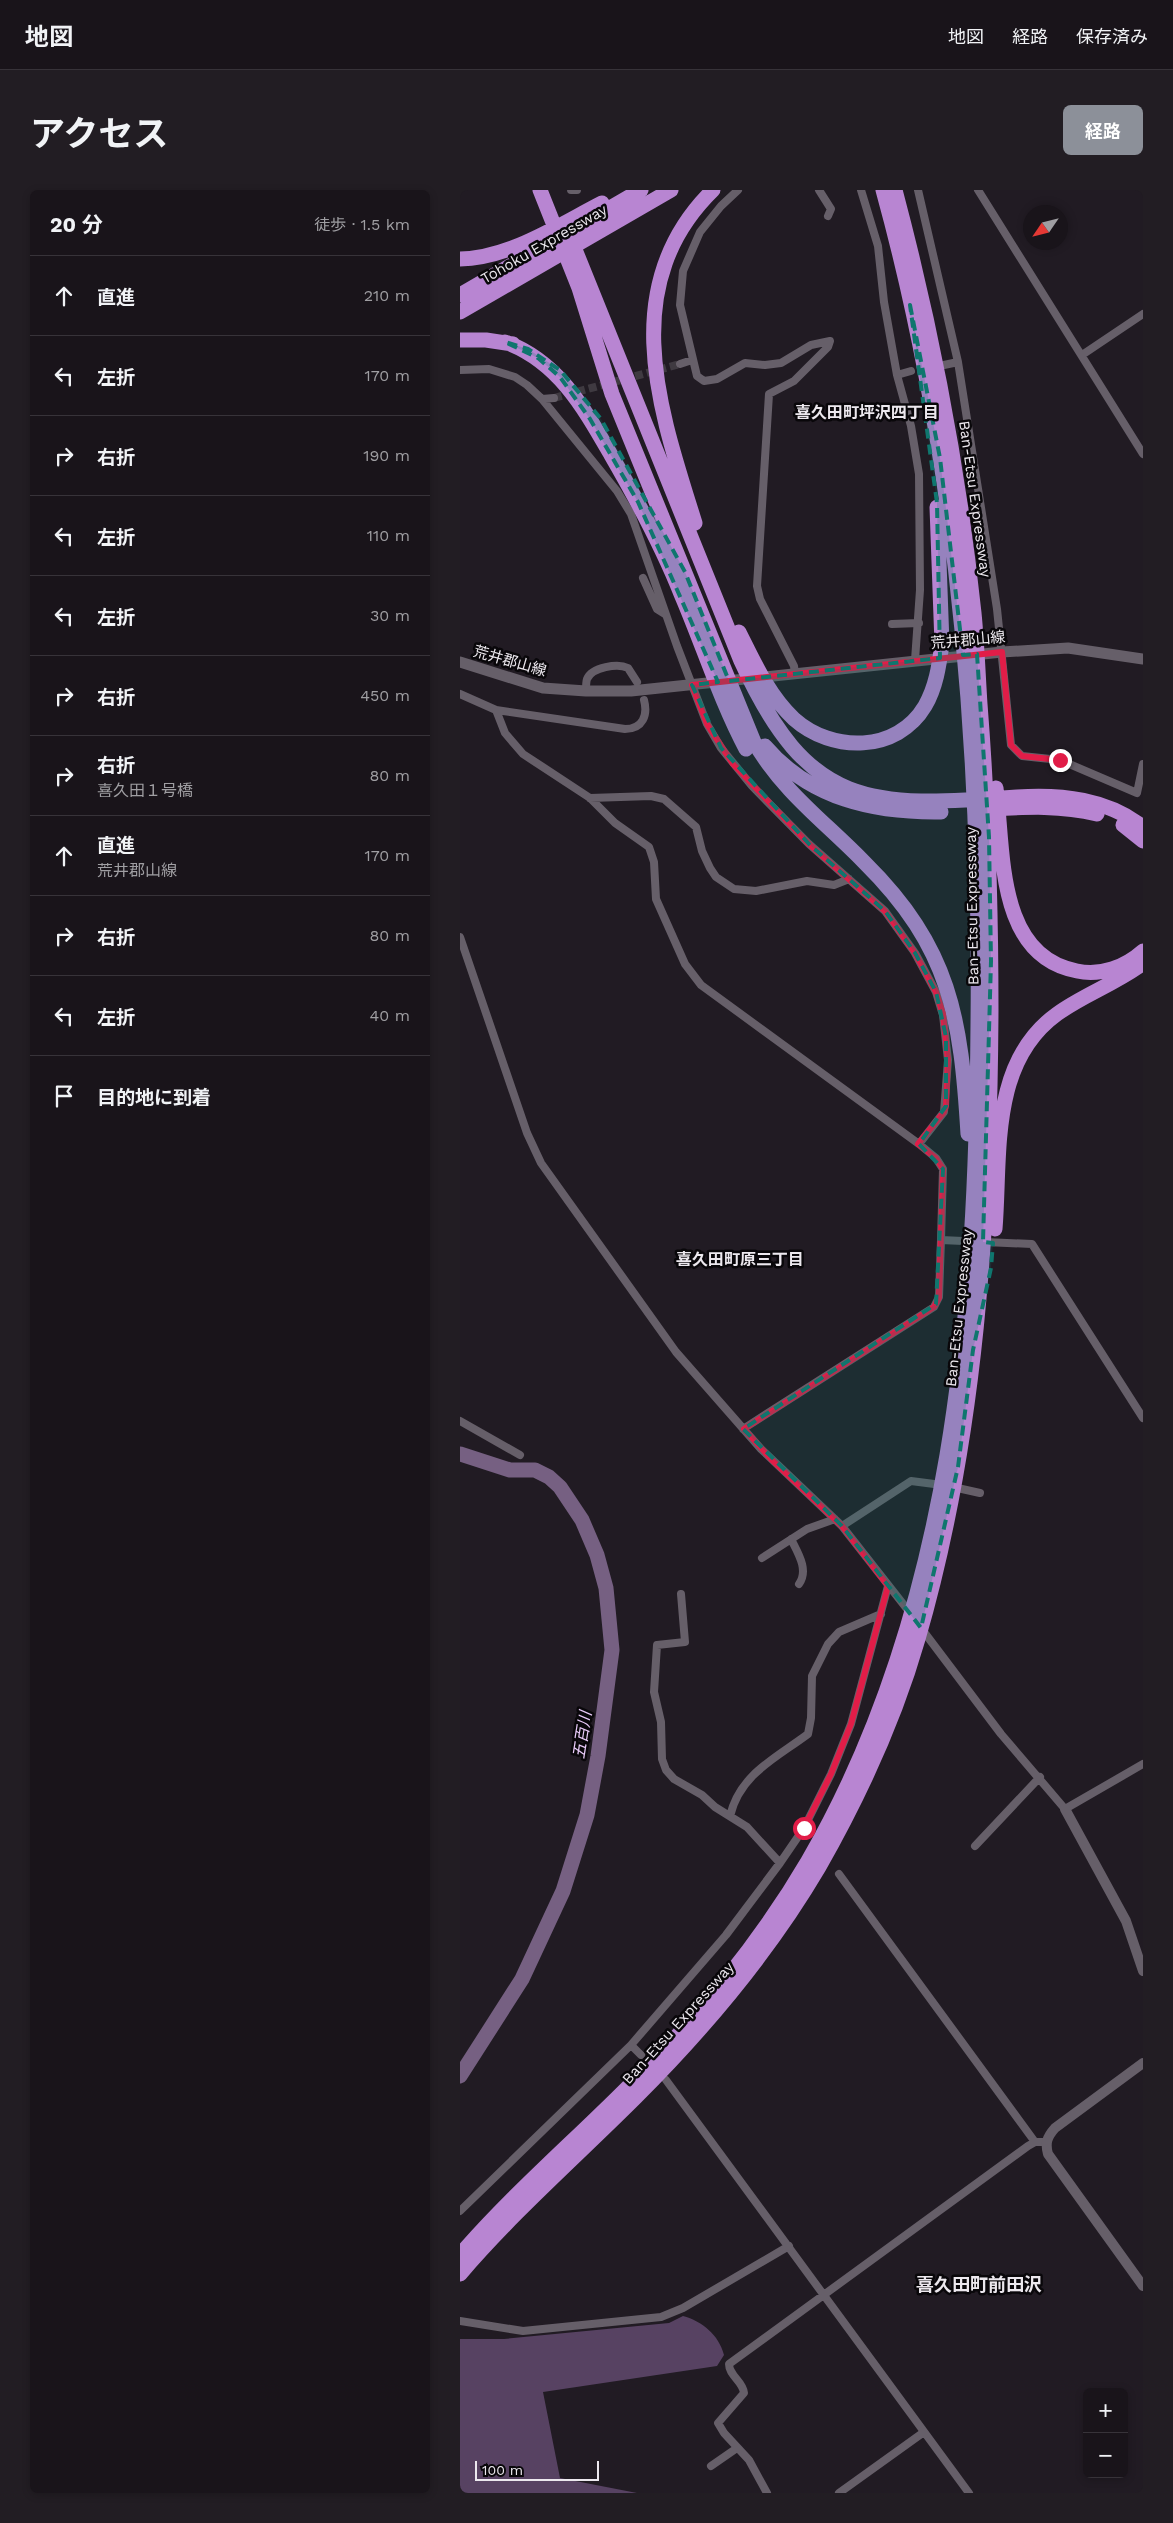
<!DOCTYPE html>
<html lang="ja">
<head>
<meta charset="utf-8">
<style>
  :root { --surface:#19141a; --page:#221d23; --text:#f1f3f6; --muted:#9f9ea2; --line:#373339; --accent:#8c9099 }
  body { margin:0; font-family:"Work Sans","Noto Sans JP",sans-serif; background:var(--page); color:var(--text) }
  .controls { position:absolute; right:15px; bottom:15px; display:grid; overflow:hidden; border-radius:8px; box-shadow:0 2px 8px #0003 }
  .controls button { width:45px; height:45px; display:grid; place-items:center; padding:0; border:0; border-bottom:1px solid var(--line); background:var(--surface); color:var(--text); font:25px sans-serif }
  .compass { position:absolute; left:563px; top:15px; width:45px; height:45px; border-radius:50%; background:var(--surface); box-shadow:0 2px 8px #0003; rotate:235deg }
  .scale { position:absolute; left:15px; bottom:12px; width:124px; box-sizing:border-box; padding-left:5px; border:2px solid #ece8ee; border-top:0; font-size:14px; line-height:18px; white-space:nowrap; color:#ece8ee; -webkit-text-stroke:4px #09070a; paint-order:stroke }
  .stop { position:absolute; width:15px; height:15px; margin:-11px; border:4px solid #e11d48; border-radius:50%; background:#fff }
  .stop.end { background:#e11d48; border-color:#fff; box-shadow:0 1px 5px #0008 }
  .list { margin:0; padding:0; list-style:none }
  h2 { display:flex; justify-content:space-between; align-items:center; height:65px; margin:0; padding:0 20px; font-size:21px }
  h2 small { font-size:16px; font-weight:400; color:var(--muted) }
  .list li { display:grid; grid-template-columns:32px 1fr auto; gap:15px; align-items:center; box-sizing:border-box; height:80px; padding:0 20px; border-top:1px solid var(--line) }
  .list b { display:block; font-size:19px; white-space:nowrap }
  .list p { margin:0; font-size:16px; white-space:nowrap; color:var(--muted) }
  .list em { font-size:16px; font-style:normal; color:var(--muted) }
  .icon { flex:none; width:28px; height:28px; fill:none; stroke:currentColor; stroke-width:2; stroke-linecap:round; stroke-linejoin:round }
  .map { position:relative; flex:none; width:683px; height:2303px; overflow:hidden; border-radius:8px }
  header { display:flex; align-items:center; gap:30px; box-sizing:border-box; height:70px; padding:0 25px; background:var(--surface); border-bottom:1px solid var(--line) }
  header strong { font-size:24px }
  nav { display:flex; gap:28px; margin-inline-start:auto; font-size:18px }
  .intro { display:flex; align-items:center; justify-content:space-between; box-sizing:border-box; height:120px; padding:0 30px }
  h1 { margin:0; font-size:35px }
  .button { padding:12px 22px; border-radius:8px; background:var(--accent); color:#fff; font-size:18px; font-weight:700 }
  main { display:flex; gap:30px; padding:0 30px }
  aside { flex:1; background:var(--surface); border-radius:8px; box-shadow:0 2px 8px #0003 }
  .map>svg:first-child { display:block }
  .forest { fill:#574262 }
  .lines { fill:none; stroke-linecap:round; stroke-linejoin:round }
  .river { stroke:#766082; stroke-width:15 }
  .minor-tunnel { stroke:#3f3a41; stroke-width:8; stroke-dasharray:8 4; stroke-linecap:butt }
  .minor { stroke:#665f69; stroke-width:8 }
  .tertiary { stroke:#665f69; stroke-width:10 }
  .secondary { stroke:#665f69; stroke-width:11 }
  .motorway { stroke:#b885d2; stroke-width:15 }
  .route { stroke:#e11d48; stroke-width:6 }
  .marked { fill:#0f766e; fill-opacity:0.2; stroke:#0f766e; stroke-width:4; stroke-dasharray:10 6; stroke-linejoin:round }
  .labels { text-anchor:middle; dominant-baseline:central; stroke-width:5; stroke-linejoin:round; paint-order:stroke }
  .street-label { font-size:15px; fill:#ece8ee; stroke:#09070a }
  .neighbourhood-label { font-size:16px; font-weight:bold; fill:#ece8ee; stroke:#09070a }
  .water-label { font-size:16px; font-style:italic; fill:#eaccfa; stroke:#09070a }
  .quarter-label { font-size:18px; font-weight:bold; fill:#ece8ee; stroke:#09070a }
</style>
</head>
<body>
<header>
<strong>地図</strong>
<nav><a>地図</a><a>経路</a><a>保存済み</a></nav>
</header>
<div class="intro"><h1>アクセス</h1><a class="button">経路</a></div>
<main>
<aside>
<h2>20 分<small>徒歩 · 1.5 km</small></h2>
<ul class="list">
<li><svg class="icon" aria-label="ahead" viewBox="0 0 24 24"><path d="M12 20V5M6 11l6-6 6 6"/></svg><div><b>直進</b></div><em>210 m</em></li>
<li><svg class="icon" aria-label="left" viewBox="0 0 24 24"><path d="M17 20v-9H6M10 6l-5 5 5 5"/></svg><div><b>左折</b></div><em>170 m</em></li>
<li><svg class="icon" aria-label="right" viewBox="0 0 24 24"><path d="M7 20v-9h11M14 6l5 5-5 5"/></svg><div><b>右折</b></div><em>190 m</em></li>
<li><svg class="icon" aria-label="left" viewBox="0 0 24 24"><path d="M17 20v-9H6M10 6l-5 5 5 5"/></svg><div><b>左折</b></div><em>110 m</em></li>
<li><svg class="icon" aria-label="left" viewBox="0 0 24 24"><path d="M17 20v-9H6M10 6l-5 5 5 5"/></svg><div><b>左折</b></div><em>30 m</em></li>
<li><svg class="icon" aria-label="right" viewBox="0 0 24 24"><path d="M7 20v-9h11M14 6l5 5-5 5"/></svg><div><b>右折</b></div><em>450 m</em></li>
<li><svg class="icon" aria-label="right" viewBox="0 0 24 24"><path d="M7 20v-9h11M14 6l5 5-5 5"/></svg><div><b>右折</b><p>喜久田１号橋</p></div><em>80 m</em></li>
<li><svg class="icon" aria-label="ahead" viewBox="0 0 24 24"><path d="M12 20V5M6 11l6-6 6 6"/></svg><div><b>直進</b><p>荒井郡山線</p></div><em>170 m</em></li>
<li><svg class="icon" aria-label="right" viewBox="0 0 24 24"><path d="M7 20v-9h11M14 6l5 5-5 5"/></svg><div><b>右折</b></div><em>80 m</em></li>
<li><svg class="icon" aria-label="left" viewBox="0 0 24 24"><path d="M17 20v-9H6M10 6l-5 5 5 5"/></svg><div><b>左折</b></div><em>40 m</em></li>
<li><svg class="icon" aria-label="arrive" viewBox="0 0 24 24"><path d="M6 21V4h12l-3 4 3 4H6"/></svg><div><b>目的地に到着</b></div></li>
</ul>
</aside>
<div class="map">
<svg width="683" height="2303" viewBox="0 0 683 2303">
  <rect width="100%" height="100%" fill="#211b23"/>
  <path class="forest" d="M223 2126C242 2131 259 2145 264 2165L257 2176 83 2202 100 2288 177 2303H0V2149H44L209 2133Z"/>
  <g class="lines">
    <path class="river" d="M0 1264 50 1280H75L89 1287 100 1297 122 1330 137 1365 146 1398 152 1460 138 1566 127 1625 103 1701 62 1789 0 1886"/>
    <path class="minor-tunnel" d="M94 208 220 174"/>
    <path class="minor" d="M111 0H117
      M278 0 261 16 240 42 223 81 220 115 237 186 244 191 257 189 285 173 305 175 321 173 351 155 370 151 368 157 334 191 309 204 297 396 300 409 334 476 335 484
      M359 0 371 19 368 26
      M401 0 418 56 424 112 437 185 451 236 459 284 460 400 455 470
      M458 0 498 172 537 419 551 555 562 566 600 570 677 603 683 574
      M518 0 683 264
      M622 165 683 124
      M220 174 232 170
      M484 175 498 172
      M0 180 29 179 55 187 67 195 82 209 157 301 171 324 217 456 247 534 261 558 292 596 349 654 425 721 455 763 476 802 483 825 488 870 484 922 459 954
      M437 185 451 181
      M82 209 94 208
      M183 388 197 419 205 424
      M432 434 459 433
      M126 501C126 497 126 492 127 489 132 477 158 473 168 478L177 492
      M0 504 36 520 165 539C183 539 188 525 184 510
      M36 520 45 543 63 564 130 608 155 633 189 657 194 672 196 709 225 774 241 795 459 954 476 968 483 979 481 1050 572 1054 683 1228
      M130 608 191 606 204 609 236 637 242 661 250 678 256 687 274 699 296 701 347 691 374 695 389 689
      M0 747 67 943 81 973 216 1162 301 1259 382 1336 451 1424
      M0 1231 60 1265
      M283 1239 474 1117 479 1107 481 1050
      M493 1297 520 1303
      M382 1336 451 1291 482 1295
      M331 1349C338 1363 349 1380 339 1394
      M302 1368 347 1339 375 1329
      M221 1404 225 1452 197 1455 194 1502 201 1532 202 1569 206 1580 214 1589 242 1605 255 1617 287 1637 320 1673
      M461 1438 541 1544 605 1619 683 1574
      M270 1626C280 1584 316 1568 348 1544L351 1528 352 1486 368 1454 379 1442 421 1424
      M515 1656 580 1587
      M379 1684 575 1952
      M171 1855 181 1865
      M206 1890 509 2303
      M0 2021 171 1855 266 1745 320 1673 344 1638 371 1584 391 1534 428 1396
      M0 2131 63 2141 201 2127 223 2118 329 2056
      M251 2276 277 2258
      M307 2303 289 2270 264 2243 258 2233 284 2203C283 2191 269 2186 269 2174L568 1956 575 1952H587
      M379 2303 464 2242"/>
    <path class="tertiary" d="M605 1619 666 1731 683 1781
      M683 1873 595 1938C587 1947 585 1953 588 1964L683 2096"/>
    <path class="secondary" d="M0 472 83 498 126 501H171L542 462 608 458 683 469"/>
    <path class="motorway" d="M80 0 119 98 152 204 294 552C325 604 363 630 404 672 491 758 501 828 508 944
      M114 57 281 471C349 620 409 617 557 607 602 604 647 609 683 637
      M0 69C50 68 99 35 142 13
      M0 105 181 0
      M0 122 211 0
      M0 150H26L53 154
      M45 152C98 171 124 218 151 265 177 310 202 356 221 404 243 455 260 510 286 559
      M235 333C200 221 155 96 253 0
      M279 442C294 472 309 506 334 529 372 563 437 563 465 516 476 497 479 476 482 454L477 317
      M305 556C350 609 414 623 481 622
      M536 598C544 661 536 766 617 781 641 786 665 777 683 761
      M531 619C567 617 601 615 637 624
      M663 635 683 651
      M535 1039C541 965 529 873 597 824 623 805 655 794 682 774
      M0 2065C51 2006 111 1954 166 1899 236 1830 299 1755 348 1671 494 1419 516 1119 518 834 521 556 497 269 423 0
      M0 2084C54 2021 117 1966 176 1907 245 1838 309 1762 359 1677 400 1605 435 1529 458 1449 517 1246 530 1030 531 820 531 718 528 616 520 514 518 484 517 453 514 423 499 280 472 139 435 0"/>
  </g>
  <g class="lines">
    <path class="route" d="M344 1638 371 1584 391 1534 428 1396 382 1336 312 1270 284 1239 474 1117 479 1108 483 979 476 968 458 954 484 922 486 916 488 870 483 824 476 802 455 763 425 721 349 654 273 574 247 534 232 495 542 462 551 555 562 566 600 570"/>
  </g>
  <path class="marked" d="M450 115 480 268 503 465 517 464 529 647 531 771 523 1052 533 1053 531 1078 513 1160 498 1277 461 1438 382 1336 283 1239 476 1114 483 979 459 954 486 916V847L476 802 455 763 425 721 349 654 261 558 232 495 258 492 178 312 130 229 100 187 78 168 45 152 68 159 100 180 141 229 225 382 269 491 480 468 477 313Z"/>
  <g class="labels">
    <g class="street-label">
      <text transform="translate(84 54) rotate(-30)">Tohoku Expressway</text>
      <text transform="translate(515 309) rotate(82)">Ban-Etsu Expressway</text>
      <text transform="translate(508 450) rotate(-5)">荒井郡山線</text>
      <text transform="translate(50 471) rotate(16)">荒井郡山線</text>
      <text transform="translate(512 716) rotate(-91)">Ban-Etsu Expressway</text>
      <text transform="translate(499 1118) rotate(-84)">Ban-Etsu Expressway</text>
      <text transform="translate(218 1833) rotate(-48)">Ban-Etsu Expressway</text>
    </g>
    <g class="neighbourhood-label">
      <text x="407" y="222">喜久田町坪沢四丁目</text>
      <text x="280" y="1069">喜久田町原三丁目</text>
    </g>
    <g class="water-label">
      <text transform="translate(122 1545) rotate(-81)">五百川</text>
    </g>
    <g class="quarter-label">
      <text x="519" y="2094">喜久田町前田沢</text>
    </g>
  </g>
</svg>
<div class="controls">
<button>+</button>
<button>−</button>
</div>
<svg class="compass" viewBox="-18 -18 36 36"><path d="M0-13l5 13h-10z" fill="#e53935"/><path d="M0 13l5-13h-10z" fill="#9f9ea2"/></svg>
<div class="scale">100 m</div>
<div class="stop" style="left:344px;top:1638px"></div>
<div class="stop end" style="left:600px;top:570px"></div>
</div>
</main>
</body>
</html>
